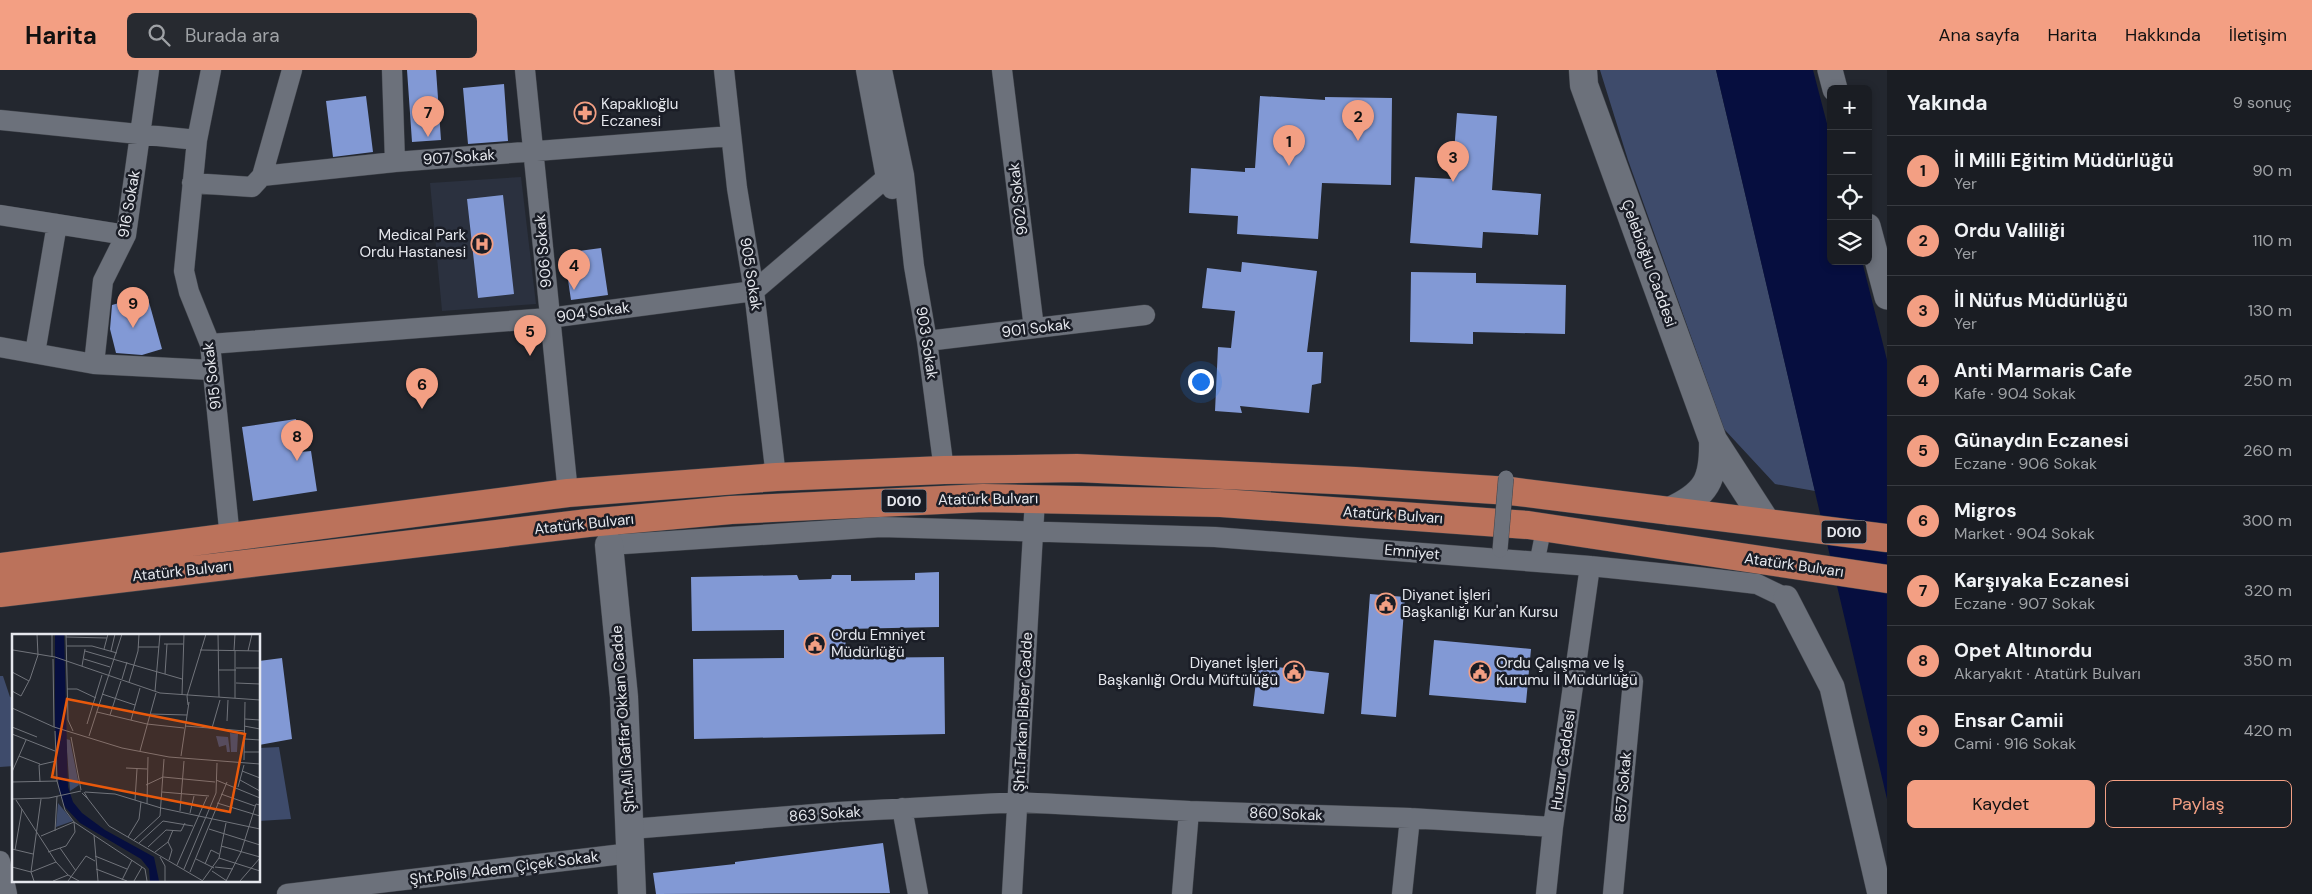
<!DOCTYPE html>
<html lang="tr">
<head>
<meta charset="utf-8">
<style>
  :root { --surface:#1a1d23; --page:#272a30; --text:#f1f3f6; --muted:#9fa2a6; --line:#383b41; --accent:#f39f83 }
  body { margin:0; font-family:"DM Sans",sans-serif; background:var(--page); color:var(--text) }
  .controls { position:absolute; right:15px; top:15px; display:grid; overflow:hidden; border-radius:8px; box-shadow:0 2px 8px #0003 }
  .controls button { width:45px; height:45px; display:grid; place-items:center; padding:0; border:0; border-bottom:1px solid var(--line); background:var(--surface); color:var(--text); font:25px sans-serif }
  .you { position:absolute; left:1200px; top:311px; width:18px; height:18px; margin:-12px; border:4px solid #fff; border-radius:50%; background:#1a73e8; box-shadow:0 0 0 8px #1a73e833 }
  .badge { display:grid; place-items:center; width:32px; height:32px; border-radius:50%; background:var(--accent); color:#111; font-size:16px; font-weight:700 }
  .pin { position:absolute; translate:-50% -41px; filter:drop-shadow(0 1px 2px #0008) }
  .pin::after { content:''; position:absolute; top:26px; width:18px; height:15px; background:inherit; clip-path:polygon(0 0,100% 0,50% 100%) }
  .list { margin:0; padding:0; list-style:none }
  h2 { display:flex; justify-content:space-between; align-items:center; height:65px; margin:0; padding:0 20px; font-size:21px }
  h2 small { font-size:16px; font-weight:400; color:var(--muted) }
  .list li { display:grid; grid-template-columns:32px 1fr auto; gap:15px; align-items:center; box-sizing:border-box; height:70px; padding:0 20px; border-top:1px solid var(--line) }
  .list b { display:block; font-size:19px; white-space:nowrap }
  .list p { margin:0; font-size:16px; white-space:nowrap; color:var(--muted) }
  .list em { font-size:16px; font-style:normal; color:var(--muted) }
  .actions { display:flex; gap:10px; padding:15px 20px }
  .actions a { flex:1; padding:11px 0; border:1px solid var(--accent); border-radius:8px; text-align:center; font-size:18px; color:var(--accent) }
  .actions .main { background:var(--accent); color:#111 }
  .icon { flex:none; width:28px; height:28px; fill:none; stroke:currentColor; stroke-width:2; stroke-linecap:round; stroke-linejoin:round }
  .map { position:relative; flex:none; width:1887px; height:824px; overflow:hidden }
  header { display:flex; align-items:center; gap:30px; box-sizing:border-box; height:70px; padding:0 25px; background:var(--accent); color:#111 }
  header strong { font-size:24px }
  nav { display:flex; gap:28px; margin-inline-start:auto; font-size:18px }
  .search { width:350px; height:45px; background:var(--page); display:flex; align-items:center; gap:12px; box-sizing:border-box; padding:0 18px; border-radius:8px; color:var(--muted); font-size:19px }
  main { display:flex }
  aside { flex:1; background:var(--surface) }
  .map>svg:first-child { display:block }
  .built { fill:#2b313f }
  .green { fill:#3e4b6b }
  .water { fill:#060e3f }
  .building { fill:#8299d5 }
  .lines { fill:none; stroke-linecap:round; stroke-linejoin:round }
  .pedestrian-casing { stroke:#40444b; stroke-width:16 }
  .minor-casing { stroke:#40444b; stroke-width:21 }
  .tertiary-casing { stroke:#40444b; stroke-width:26 }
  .secondary-casing { stroke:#40444b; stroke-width:29 }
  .trunk-casing { stroke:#40444b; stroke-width:29 }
  .pedestrian { stroke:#6c717b; stroke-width:15 }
  .minor { stroke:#6c717b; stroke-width:20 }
  .tertiary { stroke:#6c717b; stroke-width:25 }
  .secondary { stroke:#6c717b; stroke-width:28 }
  .trunk { stroke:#bb725b; stroke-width:28 }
  .pedestrian-bridge-casing { stroke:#40444b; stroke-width:16; stroke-linecap:butt }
  .pedestrian-bridge { stroke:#6c717b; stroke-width:15 }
  .labels { text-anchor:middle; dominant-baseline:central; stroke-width:5; stroke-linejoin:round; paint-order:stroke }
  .shield { fill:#1a1d26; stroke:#a9abb2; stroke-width:1 }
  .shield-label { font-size:14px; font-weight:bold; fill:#e6e8ee }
  .poi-label { font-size:15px; fill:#e6e8ee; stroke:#1a1d26; text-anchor:start }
  .street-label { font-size:15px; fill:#e6e8ee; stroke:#1a1d26 }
  .inset-road { fill:none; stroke:#71747b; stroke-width:1 }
  .view { fill:#e8590c; fill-opacity:0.15; stroke:#e8590c; stroke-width:2.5 }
  .inset-edge { fill:none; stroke:#e6e8ee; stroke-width:2.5 }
</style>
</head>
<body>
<header>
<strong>Harita</strong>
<div class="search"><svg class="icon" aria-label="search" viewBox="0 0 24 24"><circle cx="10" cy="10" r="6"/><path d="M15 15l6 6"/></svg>Burada ara</div>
<nav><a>Ana sayfa</a><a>Harita</a><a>Hakkında</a><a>İletişim</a></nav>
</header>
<main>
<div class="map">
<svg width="1887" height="824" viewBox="0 0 1887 824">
  <rect width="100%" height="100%" fill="#23272f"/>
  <path class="built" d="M521 107 536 234 442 241 430 113Z"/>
  <path class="green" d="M1600 0H1716L1815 421 1775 414 1724 359 1628 90Z
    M0 606H3L10 627 14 628V696L0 697Z
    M279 677 291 749 259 751V678Z"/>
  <path class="water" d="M1716 0H1813L1831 69V191H1862L1887 290V729Z"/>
  <path class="building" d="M407 0H436L441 70 412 72Z
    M504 14 508 71 468 74 463 18Z
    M366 26 373 82 333 87 326 31Z
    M1260 26 1325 30V27L1392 28 1391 115 1322 113 1318 169 1237 164 1238 146 1189 143 1191 98 1245 102V98H1255Z
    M1457 43 1497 46 1492 120 1541 124 1538 165 1483 162 1482 178 1410 173 1415 107 1452 109Z
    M503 125 514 224 478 228 467 129Z
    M601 178 608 225 571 230 564 183Z
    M1242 192 1317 201 1307 282H1323L1321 313 1312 315 1309 343 1240 336 1242 343 1215 341 1218 277 1231 278 1235 241 1202 238 1207 198 1241 202Z
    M1411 202 1476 203V213L1566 215 1565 264 1473 262V274L1410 272Z
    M147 225 162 279 142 285 116 283 110 259 112 235Z
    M296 349 300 382 311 381 317 421 253 431 242 357Z
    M939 502V557L845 559 846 588 944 587 945 664 694 669 693 589 784 588V560L692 561 691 507 797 505 799 510 831 509 832 505H851V511L915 510V503Z
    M1370 524 1405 527 1396 647 1361 644Z
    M1434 570 1531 579 1526 633 1429 625Z
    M282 588 292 669 259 675V591Z
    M1258 595 1329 603 1324 644 1253 636Z
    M883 773 890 823 656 824 653 803 735 794V792Z"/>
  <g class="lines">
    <g class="pedestrian-casing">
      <path id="pedestrian" d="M1537 492 1544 457"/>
    </g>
    <g class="minor-casing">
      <path id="minor" d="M211 0 197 70 184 201 189 222 210 274 230 468
        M392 0 395 92
        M525 0 568 423
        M724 0 737 118 754 221 776 407
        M866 0 886 108 892 119
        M882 0 904 105 914 196 927 271 944 400
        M1002 0 1034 258
        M0 50 197 70
        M262 106 292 0
        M192 113 252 117 262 106 395 92 731 66
        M0 145 126 165
        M927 271 1145 245
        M210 274 549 248 754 221 886 108 904 105
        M0 277 94 294 211 300
        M35 283 57 154
        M94 294 103 211 126 165 149 0
        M609 475 881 457 1215 467 1590 496 1697 507 1757 514 1786 528
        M902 738 918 824
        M631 759 839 742 1018 732 1189 741 1410 748 1553 757
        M0 791 7 824
        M287 824 631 783
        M1012 824 1035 429
        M1182 824 1189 741
        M1402 824 1410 748
        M1546 824 1553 757 1590 496
        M1613 824 1633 611"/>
    </g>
    <g class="tertiary-casing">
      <path id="tertiary" d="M1830 0 1835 19
        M1868 156 1887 227
        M1786 528 1832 617 1880 824"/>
    </g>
    <g class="secondary-casing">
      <path id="secondary" d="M1583 0 1584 15 1713 370 1766 452
        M1670 441C1707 424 1714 410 1713 370
        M609 475 624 627 632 824"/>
    </g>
    <g class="trunk-casing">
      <path id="trunk" d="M0 497 568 423 776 407 944 400 1077 398 1355 411 1510 421 1887 468
        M0 523 588 453 731 440 983 428 1221 433 1528 455 1887 509"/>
    </g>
    <use href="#pedestrian" class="pedestrian"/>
    <use href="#minor" class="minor"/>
    <use href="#tertiary" class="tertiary"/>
    <use href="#secondary" class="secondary"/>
    <use href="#trunk" class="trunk"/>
    <g class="pedestrian-bridge-casing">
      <path id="pedestrian-bridge" d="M1500 480 1506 408"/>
    </g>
    <use href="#pedestrian-bridge" class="pedestrian-bridge"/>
  </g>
  <defs>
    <g id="pharmacy-ring" transform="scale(1.125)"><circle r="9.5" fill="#1a1d26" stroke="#f39f83" stroke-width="1.5"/><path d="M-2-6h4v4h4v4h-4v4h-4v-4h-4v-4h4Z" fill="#f39f83"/></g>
    <g id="hospital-ring" transform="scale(1.125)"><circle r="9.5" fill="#1a1d26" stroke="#f39f83" stroke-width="1.5"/><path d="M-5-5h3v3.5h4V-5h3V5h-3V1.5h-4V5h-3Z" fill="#f39f83"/></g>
    <g id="civic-ring" transform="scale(1.125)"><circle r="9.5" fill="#1a1d26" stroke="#f39f83" stroke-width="1.5"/><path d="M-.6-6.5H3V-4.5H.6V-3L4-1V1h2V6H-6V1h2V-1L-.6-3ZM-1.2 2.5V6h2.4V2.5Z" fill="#f39f83"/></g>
  </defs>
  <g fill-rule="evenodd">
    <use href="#pharmacy-ring" x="585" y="43"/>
    <use href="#hospital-ring" x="482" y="174"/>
    <use href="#civic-ring" x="1386" y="534"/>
    <use href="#civic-ring" x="815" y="574"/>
    <use href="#civic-ring" x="1294" y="602"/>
    <use href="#civic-ring" x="1480" y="602"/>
  </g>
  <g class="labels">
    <g class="shield">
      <rect x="881.5" y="419.5" width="45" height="23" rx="4"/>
      <rect x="1821.5" y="450.5" width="45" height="23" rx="4"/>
    </g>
    <g class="shield-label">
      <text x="904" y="431">D010</text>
      <text x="1844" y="462">D010</text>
    </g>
    <g class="poi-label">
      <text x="601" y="34">Kapaklıoğlu<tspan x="601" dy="17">Eczanesi</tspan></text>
      <text x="466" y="165" text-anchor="end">Medical Park<tspan x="466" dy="17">Ordu Hastanesi</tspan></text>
      <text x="1402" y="525">Diyanet İşleri<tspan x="1402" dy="17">Başkanlığı Kur'an Kursu</tspan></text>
      <text x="831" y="565">Ordu Emniyet<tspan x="831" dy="17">Müdürlüğü</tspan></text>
      <text x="1278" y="593" text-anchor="end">Diyanet İşleri<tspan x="1278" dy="17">Başkanlığı Ordu Müftülüğü</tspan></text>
      <text x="1496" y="593">Ordu Çalışma ve İş<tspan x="1496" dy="17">Kurumu İl Müdürlüğü</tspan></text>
    </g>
    <g class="street-label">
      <text transform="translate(459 87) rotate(-4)">907 Sokak</text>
      <text transform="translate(1018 129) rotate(-97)">902 Sokak</text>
      <text transform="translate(129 134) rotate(-80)">916 Sokak</text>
      <text transform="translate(543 181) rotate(-95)">906 Sokak</text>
      <text transform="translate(1649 193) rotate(70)">Çelebioğlu Caddesi</text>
      <text transform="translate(751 204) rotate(81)">905 Sokak</text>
      <text transform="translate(593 242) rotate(-8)">904 Sokak</text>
      <text transform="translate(1036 258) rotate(-7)">901 Sokak</text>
      <text transform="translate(927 273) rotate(81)">903 Sokak</text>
      <text transform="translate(212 306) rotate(-97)">915 Sokak</text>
      <text transform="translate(988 429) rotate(-1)">Atatürk Bulvarı</text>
      <text transform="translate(1393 445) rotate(4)">Atatürk Bulvarı</text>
      <text transform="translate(584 454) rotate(-6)">Atatürk Bulvarı</text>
      <text transform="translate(1412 482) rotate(5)">Emniyet</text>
      <text transform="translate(1794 495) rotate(8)">Atatürk Bulvarı</text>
      <text transform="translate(182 501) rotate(-6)">Atatürk Bulvarı</text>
      <text transform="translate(1023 642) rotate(-87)">Şht.Tarkan Biber Cadde</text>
      <text transform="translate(623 649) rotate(-94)">Şht.Ali Gaffar Okkan Cadde</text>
      <text transform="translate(1563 690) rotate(-82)">Huzur Caddesi</text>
      <text transform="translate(1623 717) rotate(-85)">857 Sokak</text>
      <text transform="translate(825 744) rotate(-4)">863 Sokak</text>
      <text transform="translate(1286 744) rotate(2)">860 Sokak</text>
      <text transform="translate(504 798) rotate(-7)">Şht.Polis Adem Çiçek Sokak</text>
    </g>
  </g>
  <g transform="translate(12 564)">
    <rect width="248" height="248" fill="#23272f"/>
    <path d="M218 99 226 100 225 118H219ZM204 102 216 103 218 118H215L214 111 207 113ZM54 105 58 106 67 151 58 157ZM46 169 61 187 44 193Z" fill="#3e4b6b"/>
    <path d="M43 0H52L56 153 61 168 70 179 93 196 142 223 147 247H138L137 235 129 225 68 189 52 172 47 158 43 89Z" fill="#060e3f"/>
    <path class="inset-road" d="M40 0V23M54 0 56 86 61 97M206 0 207 63M54 3 95 4M152 10H171M55 12H80L105 19M126 13H147M92 15 96 0M1 16 43 23 148 59 248 66M188 16 248 17M73 17 170 45M99 17 103 0M222 17 223 0M236 17 240 0M41 25 42 93M72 25 98 33M70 32 73 15M224 34H248M206 36H224M0 38 17 47M153 40 155 10M110 45 115 28M117 48 126 17 127 0M224 49 248 50M55 55H65L84 64M0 57 9 62 18 45 26 21 25 0M143 57 148 0M90 60 123 71M170 61 172 0M223 64V17M176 71 175 62 194 0M0 74 42 93 110 114 157 123 248 130M85 78 135 90 172 94M138 80 175 81M98 81 109 47M233 85 248 86M119 86 128 54M215 87 216 66M75 90 90 41M173 92 233 97M232 92 248 95M0 93 25 103M200 94 208 66M43 97 45 147 53 176 62 188 133 235 135 247M0 100 43 117M77 102 110 0M59 103 69 156M233 105 248 106M128 117 144 59M232 118H248M7 122 28 130M169 122 177 68M232 126 233 68M114 134 135 135M230 137 248 144M0 138 14 106M204 146 248 164M228 146 248 157M0 148 45 147M28 148 27 131 44 127M134 151 151 143 203 148M226 153 232 131M73 158 103 160 149 174 248 195M150 158 197 162M70 159 76 165 72 158M209 160 243 172M0 165 37 164 69 157M29 165 19 238 44 228M76 165 97 192 191 247M4 166 44 228 56 241 67 247M123 166 125 135M205 169 248 182M135 170 136 123M168 177 172 127M178 179 182 162M197 195 248 211M43 197 45 162M82 201 86 247M29 202 62 188M116 203 127 185 129 168M122 206 148 182 152 125M127 209 151 187 181 192M209 212 248 223M136 213 154 196 169 197 173 189M48 214 64 237M0 215 21 220M3 216 10 175M36 218 54 212 63 198 62 188M143 218 156 208M83 222 115 235M148 223 153 232V247M207 224 248 237M184 225 202 234M157 226 160 216 156 208 161 196M193 230 199 216 207 220M165 231 195 163M0 233 19 238 22 247M203 233 221 235M84 235 115 247M172 235 204 159 205 129M200 237 215 247M178 238 215 148M110 246 120 226M191 246 207 224 214 189M41 247 56 241M56 247 74 222 83 227M122 247 130 233M214 247 229 218 244 170 248 171M228 247 248 224"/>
    <path class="view" d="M55 65 233 100 218 178 40 143Z"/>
    <rect width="248" height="248" class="inset-edge"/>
  </g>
</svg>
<div class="controls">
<button>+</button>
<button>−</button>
<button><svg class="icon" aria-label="locate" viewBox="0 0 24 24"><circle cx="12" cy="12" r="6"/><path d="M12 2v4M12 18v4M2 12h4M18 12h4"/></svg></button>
<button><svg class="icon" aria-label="layers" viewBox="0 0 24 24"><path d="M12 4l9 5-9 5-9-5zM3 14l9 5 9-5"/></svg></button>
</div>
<div class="you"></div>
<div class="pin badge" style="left:1289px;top:96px">1</div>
<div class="pin badge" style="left:1358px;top:71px">2</div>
<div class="pin badge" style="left:1453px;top:112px">3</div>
<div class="pin badge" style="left:574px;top:220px">4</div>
<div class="pin badge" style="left:530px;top:286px">5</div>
<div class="pin badge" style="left:422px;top:339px">6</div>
<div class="pin badge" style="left:428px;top:67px">7</div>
<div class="pin badge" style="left:297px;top:391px">8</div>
<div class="pin badge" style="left:133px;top:258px">9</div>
</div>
<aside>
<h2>Yakında<small>9 sonuç</small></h2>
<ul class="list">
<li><span class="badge">1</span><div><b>İl Milli Eğitim Müdürlüğü</b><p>Yer</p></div><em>90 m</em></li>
<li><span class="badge">2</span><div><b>Ordu Valiliği</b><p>Yer</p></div><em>110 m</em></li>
<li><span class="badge">3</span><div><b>İl Nüfus Müdürlüğü</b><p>Yer</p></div><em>130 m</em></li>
<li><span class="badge">4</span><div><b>Anti Marmaris Cafe</b><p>Kafe · 904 Sokak</p></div><em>250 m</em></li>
<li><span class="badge">5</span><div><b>Günaydın Eczanesi</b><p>Eczane · 906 Sokak</p></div><em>260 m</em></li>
<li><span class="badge">6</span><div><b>Migros</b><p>Market · 904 Sokak</p></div><em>300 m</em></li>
<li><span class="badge">7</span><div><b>Karşıyaka Eczanesi</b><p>Eczane · 907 Sokak</p></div><em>320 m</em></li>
<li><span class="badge">8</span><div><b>Opet Altınordu</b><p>Akaryakıt · Atatürk Bulvarı</p></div><em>350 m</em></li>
<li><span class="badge">9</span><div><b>Ensar Camii</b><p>Cami · 916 Sokak</p></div><em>420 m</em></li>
</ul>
<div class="actions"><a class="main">Kaydet</a><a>Paylaş</a></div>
</aside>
</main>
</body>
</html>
